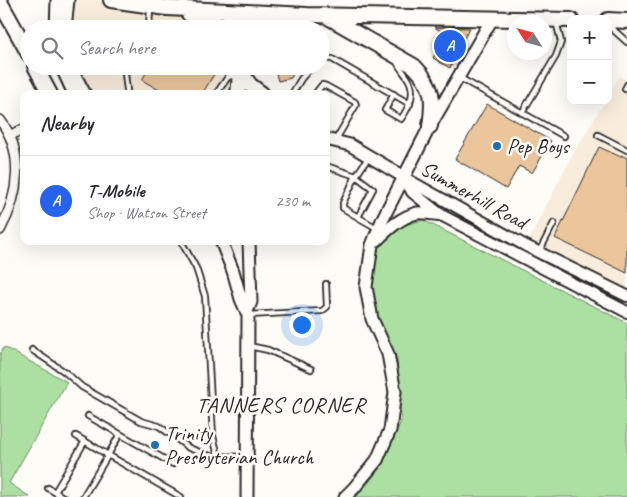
<!DOCTYPE html>
<html lang="en">
<head>
<meta charset="utf-8">
<style>
  :root { --surface:#fff; --page:#f2f2f3; --text:#2b2b33; --muted:#7c7c81; --line:#e1e1e2; --accent:#2563eb }
  body { margin:0; font-family:Caveat,sans-serif; background:var(--page); color:var(--text) }
  .controls { position:absolute; right:15px; top:15px; display:grid; overflow:hidden; border-radius:10px; box-shadow:0 5px 20px #0002 }
  .controls button { width:45px; height:45px; display:grid; place-items:center; padding:0; border:0; border-bottom:1px solid var(--line); background:var(--surface); color:var(--text); font:25px sans-serif }
  .compass { position:absolute; left:507px; top:15px; width:45px; height:45px; border-radius:50%; background:var(--surface); box-shadow:0 5px 20px #0002; rotate:306deg }
  .you { position:absolute; left:301px; top:324px; width:18px; height:18px; margin:-12px; border:4px solid #fff; border-radius:50%; background:#1a73e8; box-shadow:0 0 0 8px #1a73e833 }
  .badge { display:grid; place-items:center; width:32px; height:32px; border-radius:50%; background:var(--accent); color:#fff; font-size:16px; font-weight:700 }
  .pin { position:absolute; translate:-50% -50%; border:2px solid #fff; box-shadow:0 1px 5px #0006 }
  .list { margin:0; padding:0; list-style:none }
  h2 { display:flex; justify-content:space-between; align-items:center; height:65px; margin:0; padding:0 20px; font-size:21px }
  h2 small { font-size:16px; font-weight:400; color:var(--muted) }
  .list li { display:grid; grid-template-columns:32px 1fr auto; gap:15px; align-items:center; box-sizing:border-box; height:90px; padding:0 20px; border-top:1px solid var(--line) }
  .list b { display:block; font-size:19px; white-space:nowrap }
  .list p { margin:0; font-size:16px; white-space:nowrap; color:var(--muted) }
  .list em { font-size:16px; font-style:normal; color:var(--muted) }
  .icon { flex:none; width:28px; height:28px; fill:none; stroke:currentColor; stroke-width:2; stroke-linecap:round; stroke-linejoin:round }
  .map { position:relative; flex:none; width:627px; height:497px; overflow:hidden }
  .search { position:absolute; background:var(--surface); box-shadow:0 5px 20px #0002; left:20px; top:20px; width:310px; height:55px; display:flex; align-items:center; gap:12px; box-sizing:border-box; padding:0 18px; border-radius:28px; color:var(--muted); font-size:19px }
  .panel { position:absolute; background:var(--surface); box-shadow:0 5px 20px #0002; left:20px; top:90px; width:310px; height:155px; border-radius:10px }
  .map>svg:first-child { display:block }
  .built { fill:#f8ecdc }
  .green { fill:#ace0a2; stroke:#6c8666 }
  .building { fill:#ebc69c; stroke:#2b2b2b }
  .lines { fill:none; stroke-linecap:round; stroke-linejoin:round }
  .service-casing { stroke:#2b2b2b; stroke-width:8 }
  .minor-casing { stroke:#2b2b2b; stroke-width:12 }
  .tertiary-casing { stroke:#2b2b2b; stroke-width:14 }
  .secondary-casing { stroke:#2b2b2b; stroke-width:15 }
  .trunk-casing { stroke:#2b2b2b; stroke-width:18 }
  .service { stroke:#fdfcf7; stroke-width:4.5 }
  .minor { stroke:#fdfcf7; stroke-width:9 }
  .tertiary { stroke:#fdfcf7; stroke-width:10 }
  .secondary { stroke:#fdfcf7; stroke-width:11 }
  .trunk { stroke:#fdfcf7; stroke-width:14 }
  .poi-dot { fill:#1f6fb2; stroke:#fdfcf7; stroke-width:2 }
  .labels { text-anchor:middle; dominant-baseline:central; stroke-width:5; stroke-linejoin:round; paint-order:stroke }
  .poi-label { font-size:21px; fill:#2b2b2b; stroke:#fdfcf7; text-anchor:start }
  .street-label { font-size:21px; fill:#2b2b2b; stroke:#fdfcf7 }
  .neighbourhood-label { font-size:22px; letter-spacing:1px; fill:#2b2b2b; stroke:#fdfcf7 }
</style>
</head>
<body>
<div class="map">
<svg width="627" height="497" viewBox="0 0 627 497">
  <rect width="100%" height="100%" fill="#fdfcf7"/>
  <filter id="ink" filterUnits="userSpaceOnUse"><feTurbulence type="fractalNoise" baseFrequency=".02" numOctaves="2"/><feDisplacementMap in="SourceGraphic" scale="10" xChannelSelector="R" yChannelSelector="G"/><feConvolveMatrix kernelMatrix="1 2 1 2 8 2 1 2 1" color-interpolation-filters="sRGB"/></filter>
  <g filter="url(#ink)">
    <path class="built" d="M69 0H111L150 5 224 29H65Z
      M70 66H241L238 94H85Z
      M620 76 627 80V296L526 246 571 157 605 101H608V95Z"/>
    <path class="green" d="M423 220 627 323V497H356L362 491 383 464 401 421 397 358 377 314 372 285 377 247 401 226Z
      M4 347 67 382 9 483 30 497H0V354Z"/>
    <path class="building" d="M434 27 470 28 453 57 455 58 450 68 433 58 446 34Z
      M150 66H207L216 71 202 94H166L142 80Z
      M274 66H297L291 78 278 81Z
      M487 104 551 141 532 173 519 166 506 189 455 159Z
      M599 147 621 157V155L627 158V273L555 238Z"/>
    <g class="lines">
      <g class="service-casing">
        <path id="service" d="M608 25 627 42
          M149 29 150 8
          M321 61 326 58 332 59 410 104
          M458 77 564 136
          M625 89 627 85
          M127 90 125 74 130 66
          M216 94 228 77 237 74
          M292 94 301 79 312 66
          M315 94 322 85 326 86 355 102 356 105 335 141
          M394 94 385 110 401 119C410 106 417 91 407 77 403 71 399 67 396 60
          M522 113 556 56 561 42 556 21
          M598 135 627 150
          M326 166 356 176 368 158
          M358 217 373 189 356 176 343 203V208C354 215 366 222 377 228
          M181 241 196 268 205 296 213 436 218 456
          M539 252 554 223
          M249 315 322 311 327 307 326 284
          M249 346 268 350 311 369
          M32 350 65 372 82 387 141 421 159 426 189 448 210 456 247 457
          M88 416 173 464
          M120 434 108 455 181 497
          M76 436 108 455 83 497
          M48 488 63 497
          M55 492 85 441"/>
      </g>
      <g class="minor-casing">
        <path id="minor" d="M0 120C25 152 19 196 0 230
          M11 135 24 129"/>
      </g>
      <g class="tertiary-casing">
        <path id="tertiary" d="M404 177 412 192 441 215 627 312
          M405 178 526 246 627 296"/>
      </g>
      <g class="secondary-casing">
        <path id="secondary" d="M56 29 57 0
          M65 29 68 0
          M61 66 74 94
          M70 66 85 94
          M326 139 350 145 404 177
          M377 240C388 229 401 217 417 213 424 212 434 214 441 215
          M221 241 233 271 241 299 248 315 247 497
          M247 311 251 302 249 241
          M345 497 354 488 377 460 390 430 395 392 388 354 372 319 366 287 372 245 383 218 430 126 492 19"/>
      </g>
      <g class="trunk-casing">
        <path id="trunk" d="M111 0 167 8 307 15 571 20
          M0 2 29 54
          M189 14 210 20 224 29
          M328 17 414 66C434 86 434 99 430 126
          M608 20 627 21
          M256 29 266 23 294 22
          M35 66 50 94
          M241 72 250 85 262 94
          M238 94 241 67"/>
      </g>
      <use href="#service" class="service"/>
      <use href="#minor" class="minor"/>
      <use href="#tertiary" class="tertiary"/>
      <use href="#secondary" class="secondary"/>
      <use href="#trunk" class="trunk"/>
    </g>
  </g>
  <g class="poi-dot">
    <circle cx="497" cy="146" r="5"/>
    <circle cx="155" cy="445" r="5"/>
  </g>
  <g class="labels">
    <g class="poi-label">
      <text x="507" y="146">Pep Boys</text>
      <text x="165" y="433">Trinity<tspan x="165" dy="24">Presbyterian Church</tspan></text>
    </g>
    <g class="street-label">
      <text transform="translate(474 195) rotate(29)">Summerhill Road</text>
    </g>
    <g class="neighbourhood-label">
      <text x="281" y="405">TANNERS CORNER</text>
    </g>
  </g>
</svg>
<div class="controls">
<button>+</button>
<button>−</button>
</div>
<svg class="compass" viewBox="-18 -18 36 36"><path d="M0-13l5 13h-10z" fill="#e53935"/><path d="M0 13l5-13h-10z" fill="#7c7c81"/></svg>
<div class="you"></div>
<div class="pin badge" style="left:450px;top:46px">A</div>
<div class="search"><svg class="icon" aria-label="search" viewBox="0 0 24 24"><circle cx="10" cy="10" r="6"/><path d="M15 15l6 6"/></svg>Search here</div>
<section class="panel">
<h2>Nearby<small></small></h2>
<ul class="list">
<li><span class="badge">A</span><div><b>T-Mobile</b><p>Shop · Watson Street</p></div><em>230 m</em></li>
</ul>
</section>
</div>
</body>
</html>
